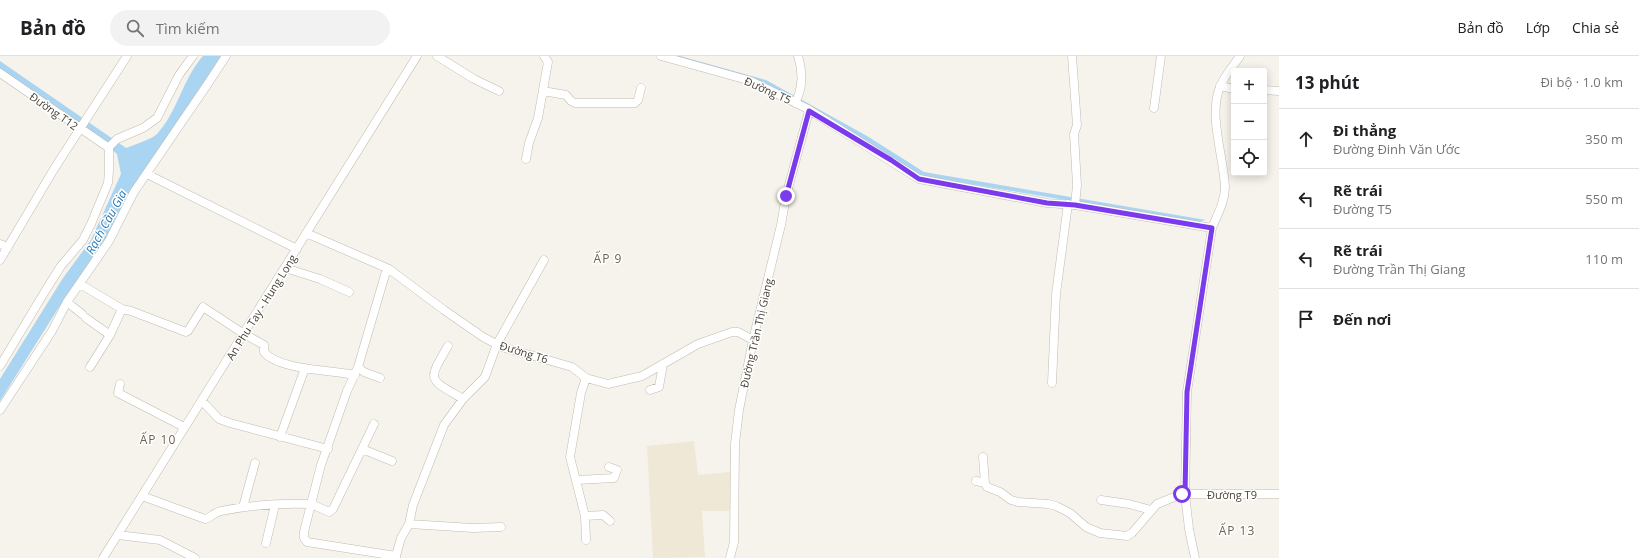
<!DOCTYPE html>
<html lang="vi">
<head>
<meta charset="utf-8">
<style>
  :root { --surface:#fff; --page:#f2f2f2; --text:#202124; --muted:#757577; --line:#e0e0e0 }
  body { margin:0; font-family:"Open Sans",sans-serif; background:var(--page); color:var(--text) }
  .controls { position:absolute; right:12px; top:12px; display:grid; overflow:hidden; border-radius:4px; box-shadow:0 2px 10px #0003 }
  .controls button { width:36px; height:36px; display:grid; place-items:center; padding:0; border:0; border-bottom:1px solid var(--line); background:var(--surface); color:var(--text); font:20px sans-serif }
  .stop { position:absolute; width:12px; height:12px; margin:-9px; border:3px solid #7c3aed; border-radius:50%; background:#fff }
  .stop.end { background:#7c3aed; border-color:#fff; box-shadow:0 1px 4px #0008 }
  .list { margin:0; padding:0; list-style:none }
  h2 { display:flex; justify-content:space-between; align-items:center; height:52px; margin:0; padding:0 16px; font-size:17px }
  h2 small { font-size:13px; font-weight:400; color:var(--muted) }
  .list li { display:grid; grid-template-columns:26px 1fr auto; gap:12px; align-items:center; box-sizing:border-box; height:60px; padding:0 16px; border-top:1px solid var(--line) }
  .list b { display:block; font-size:15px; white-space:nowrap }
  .list p { margin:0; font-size:13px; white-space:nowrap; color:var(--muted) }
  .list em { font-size:13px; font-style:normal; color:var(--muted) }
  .icon { flex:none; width:22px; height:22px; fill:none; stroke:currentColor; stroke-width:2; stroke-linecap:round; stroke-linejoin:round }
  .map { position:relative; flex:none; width:1279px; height:502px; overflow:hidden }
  header { display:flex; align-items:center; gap:24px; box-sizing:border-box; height:56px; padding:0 20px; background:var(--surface); border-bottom:1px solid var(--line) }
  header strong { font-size:19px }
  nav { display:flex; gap:22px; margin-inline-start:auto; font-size:14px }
  .search { width:280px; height:36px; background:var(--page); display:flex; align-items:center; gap:10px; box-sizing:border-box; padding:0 14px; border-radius:22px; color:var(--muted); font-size:15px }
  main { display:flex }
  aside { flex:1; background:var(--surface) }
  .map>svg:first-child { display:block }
  .education { fill:#efe8d6 }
  .water { fill:#a9d4f2 }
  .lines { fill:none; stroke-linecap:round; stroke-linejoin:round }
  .minor-casing { stroke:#c2bbae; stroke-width:9 }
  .minor { stroke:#fff; stroke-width:8 }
  .route { stroke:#7c3aed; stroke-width:5 }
  .labels { text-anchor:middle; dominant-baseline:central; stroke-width:3; stroke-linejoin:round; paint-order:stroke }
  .street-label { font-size:11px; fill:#4b4439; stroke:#fff }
  .water-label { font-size:12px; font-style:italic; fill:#2e7ab2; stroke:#fff }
  .neighbourhood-label { font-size:12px; letter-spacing:1px; fill:#6e6250; stroke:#fff }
</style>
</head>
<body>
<header>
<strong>Bản đồ</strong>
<div class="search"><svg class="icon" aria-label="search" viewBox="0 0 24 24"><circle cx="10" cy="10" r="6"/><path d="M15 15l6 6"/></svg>Tìm kiếm</div>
<nav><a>Bản đồ</a><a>Lớp</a><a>Chia sẻ</a></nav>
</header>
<main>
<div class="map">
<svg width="1279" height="502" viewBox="0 0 1279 502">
  <rect width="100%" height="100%" fill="#f6f3ec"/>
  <path class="education" d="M694 385 698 419 730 416 731 455H702L705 501 653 502 647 390Z"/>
  <path class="water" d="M203 0H224L108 182 66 240 0 345V323L63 222 91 184 121 118 117 98 97 80 0 13V5L126 92C134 89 152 83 157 78 178 55 183 22 203 0Z
    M668 0H680L766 24 867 80 924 116 1206 164 1198 166 921 120 820 58 766 29Z"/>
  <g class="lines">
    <g class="minor-casing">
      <path id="minor" d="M437 0 474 23 499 35
        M661 0 751 25 806 52 919 123 1047 147 1075 149 1212 172
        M1072 0 1077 69 1074 78 1077 129 1075 149
        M0 17 109 92
        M1220 30 1234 33
        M1264 34 1279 35
        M543 35 566 39 571 45 575 47H635L638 44 641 32
        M795 47C803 33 803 15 798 0
        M1154 52 1161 0
        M526 103 529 87 538 62 548 6 544 0
        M147 118 297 193
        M306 177 389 213 444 254 483 281 502 291 572 311 586 322 608 328 642 320 698 288 732 276H738L753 284
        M0 188 8 191
        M0 204 54 113 127 0
        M285 212 320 223 349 236
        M80 228 122 253
        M67 246 82 258
        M86 262 110 279
        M448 290C427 326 428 322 463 343
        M0 310 47 232 61 210 83 184 91 168 108 127 109 115V91L117 83 143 72 157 62 179 19 193 0
        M90 311 110 279 122 253 131 255 186 276 188 275 203 251 244 278 264 289V296C278 314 333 314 355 319
        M358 311 364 316 380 322
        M1052 327 1056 238 1068 148
        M120 328 118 337 184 371
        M650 334 659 331 663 308
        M202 345 219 363 230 367 328 393
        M0 354 52 275 67 246 109 185 134 136 207 29 226 0
        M374 368 333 453 329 456 311 448 304 476V482L307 486 396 500V502
        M280 381 305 312
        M362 393 392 405
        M983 401 985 427
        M577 424 614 422 617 414 609 411
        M976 425 985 427 987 431 1000 436 1011 444 1018 446 1048 448 1056 450 1070 457 1086 471 1100 477 1127 480 1132 477 1157 448 1182 438H1279
        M142 440 205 463C211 462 214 456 221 455 250 449 281 447 311 448L321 409 347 335 358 311 387 212
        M1101 444 1129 448 1151 454
        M243 451 255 407
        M585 460 603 459 610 465
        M409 468 473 472 501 471
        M118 479 160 484 195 502
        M586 484 585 460 570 401 581 337 586 322
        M266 487 275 449
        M396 500 401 482 409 468 413 449 444 369 463 343 485 321 497 288 544 204
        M103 502 417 0
        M730 502 734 486 735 388 739 354 753 284 781 169 786 140 809 55
        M1195 502 1189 473 1185 438 1187 336 1212 172C1217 159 1225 146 1225 131 1224 102 1208 59 1220 31 1224 20 1234 9 1240 0"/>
    </g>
    <use href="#minor" class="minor"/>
  </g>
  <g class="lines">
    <path class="route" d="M786 140 809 55 891 104 919 123 1047 147 1075 149 1212 172 1187 336 1185 438H1182"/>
  </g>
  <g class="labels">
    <g class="street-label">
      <text transform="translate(768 34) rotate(24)">Đường T5</text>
      <text transform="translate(54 55) rotate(35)">Đường T12</text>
      <text transform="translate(261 251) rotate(-58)">An Phu Tay - Hung Long</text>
      <text transform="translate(756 277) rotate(-77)">Đường Trần Thị Giang</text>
      <text transform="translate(524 296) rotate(17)">Đường T6</text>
      <text x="1232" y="438">Đường T9</text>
    </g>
    <g class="water-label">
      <text transform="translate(106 166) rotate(-61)">Rạch Cầu Gia</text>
    </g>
    <g class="neighbourhood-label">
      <text x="608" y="202">ẤP 9</text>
      <text x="158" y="383">ẤP 10</text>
      <text x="1237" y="474">ẤP 13</text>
    </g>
  </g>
</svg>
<div class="controls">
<button>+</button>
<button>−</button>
<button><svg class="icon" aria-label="locate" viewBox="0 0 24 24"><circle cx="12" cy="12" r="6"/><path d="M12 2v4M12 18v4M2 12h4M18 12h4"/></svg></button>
</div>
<div class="stop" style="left:1182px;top:438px"></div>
<div class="stop end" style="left:786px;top:140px"></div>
</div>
<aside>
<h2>13 phút<small>Đi bộ · 1.0 km</small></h2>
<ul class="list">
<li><svg class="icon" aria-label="ahead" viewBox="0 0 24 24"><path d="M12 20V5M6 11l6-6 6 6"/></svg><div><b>Đi thẳng</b><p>Đường Đinh Văn Ước</p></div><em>350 m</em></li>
<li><svg class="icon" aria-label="left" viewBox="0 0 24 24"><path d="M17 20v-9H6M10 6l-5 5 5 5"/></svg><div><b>Rẽ trái</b><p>Đường T5</p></div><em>550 m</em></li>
<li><svg class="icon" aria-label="left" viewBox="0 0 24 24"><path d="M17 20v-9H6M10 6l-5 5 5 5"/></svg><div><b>Rẽ trái</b><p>Đường Trần Thị Giang</p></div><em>110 m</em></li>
<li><svg class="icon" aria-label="arrive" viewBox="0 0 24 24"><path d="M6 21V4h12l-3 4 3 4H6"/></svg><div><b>Đến nơi</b></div></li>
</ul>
</aside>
</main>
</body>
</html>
